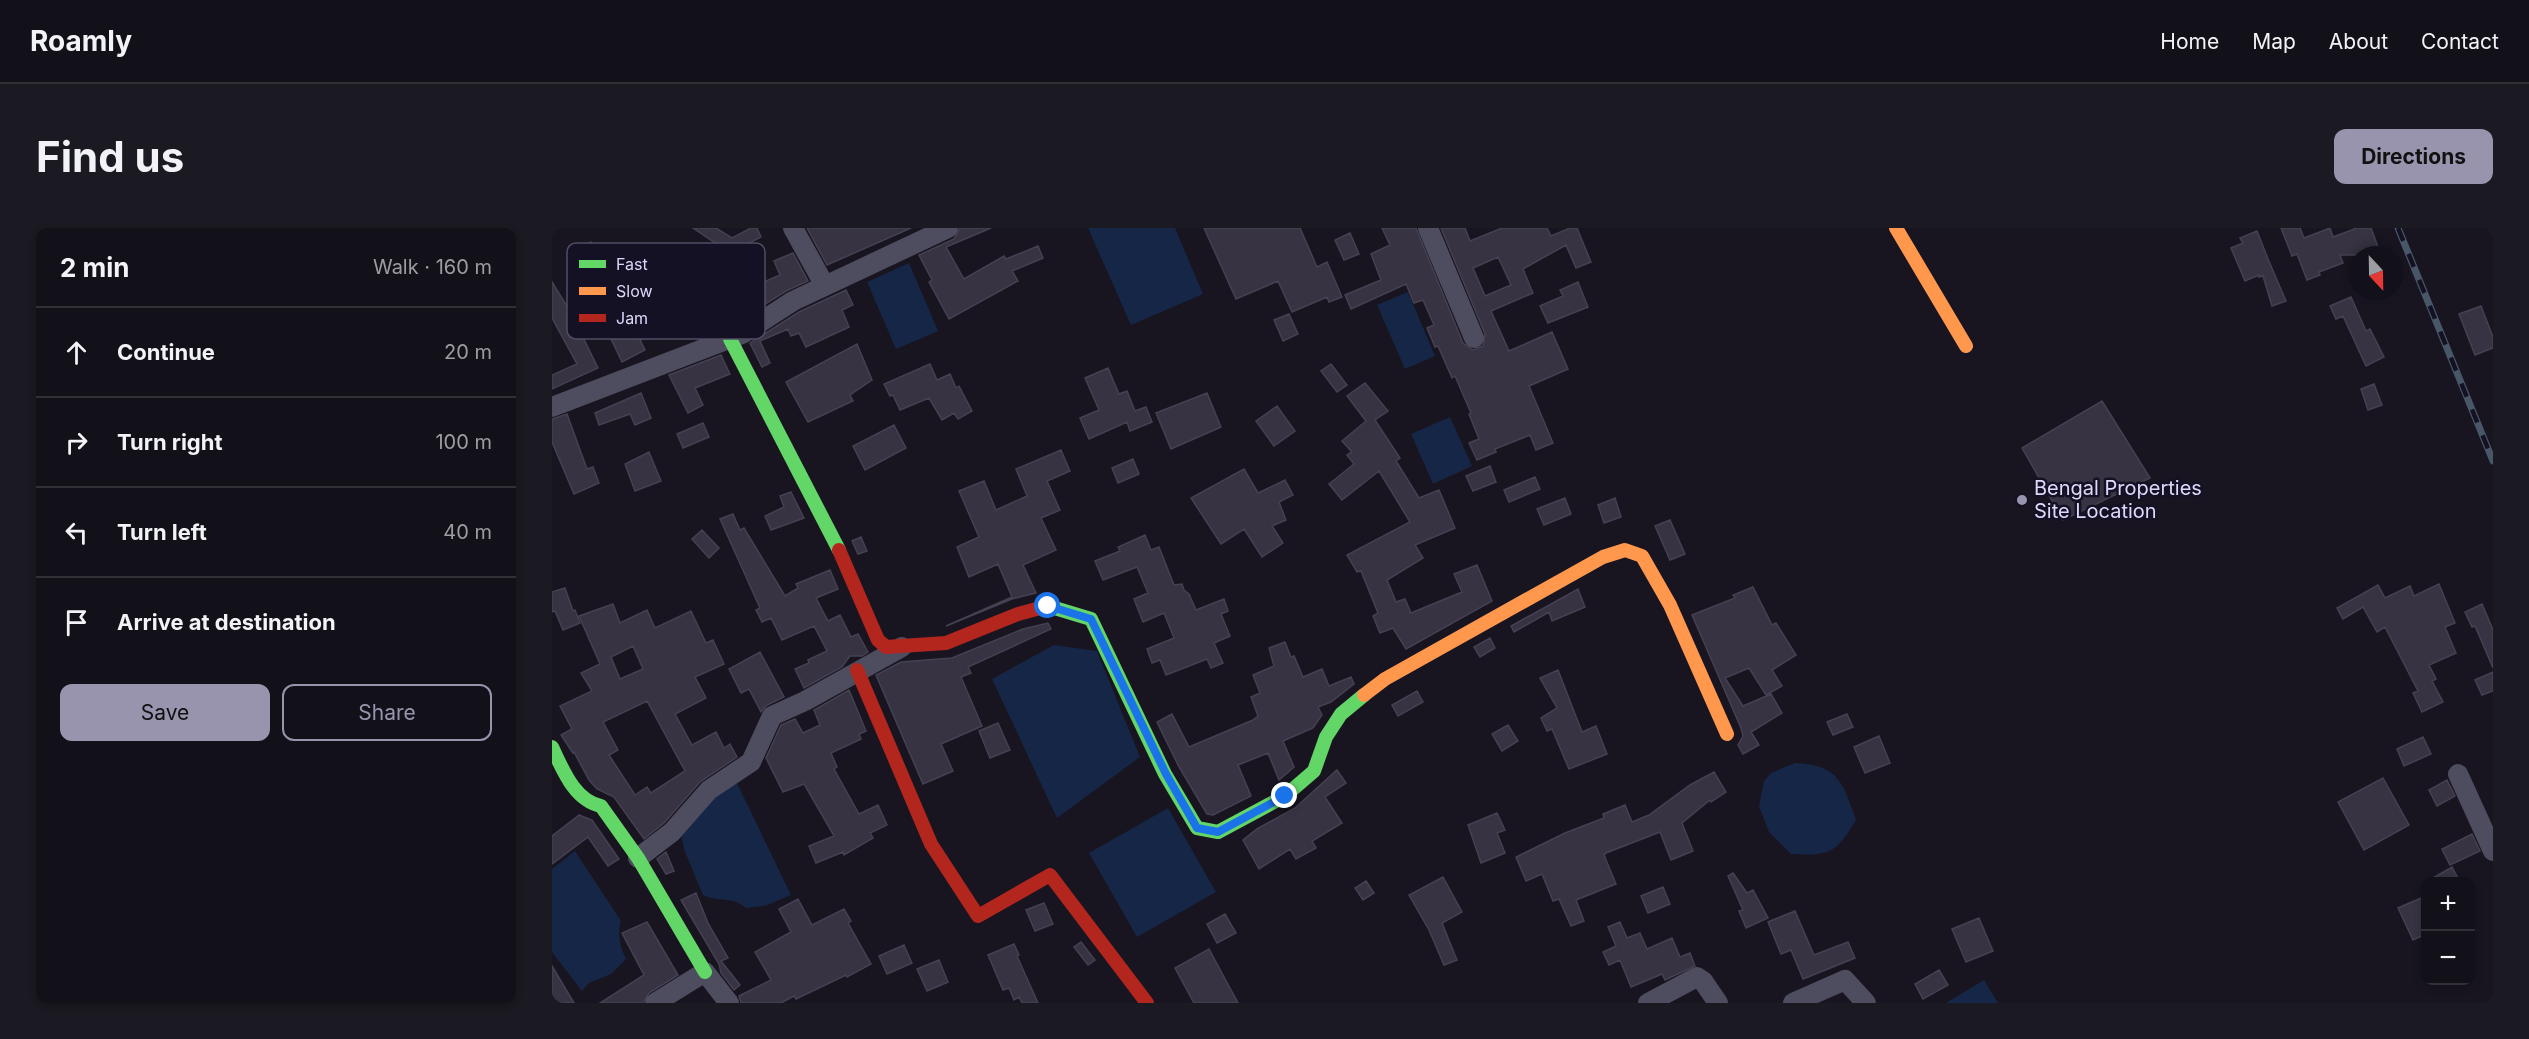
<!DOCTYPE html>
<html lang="en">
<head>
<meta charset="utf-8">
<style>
  :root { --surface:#121018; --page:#1b1921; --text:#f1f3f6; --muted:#9c9da2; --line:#313037; --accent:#9994ae }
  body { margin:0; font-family:Inter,sans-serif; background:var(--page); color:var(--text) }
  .controls { position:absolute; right:18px; bottom:18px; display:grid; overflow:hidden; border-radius:12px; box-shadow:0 3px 9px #0003 }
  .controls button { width:54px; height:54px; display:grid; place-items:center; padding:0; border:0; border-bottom:2px solid var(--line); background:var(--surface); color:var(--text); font:30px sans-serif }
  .compass { position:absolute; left:1797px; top:18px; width:54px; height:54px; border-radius:50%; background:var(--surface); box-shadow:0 3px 9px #0003; rotate:158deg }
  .stop { position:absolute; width:18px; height:18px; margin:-14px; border:4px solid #1a73e8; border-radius:50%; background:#fff }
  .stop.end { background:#1a73e8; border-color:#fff; box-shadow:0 2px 6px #0008 }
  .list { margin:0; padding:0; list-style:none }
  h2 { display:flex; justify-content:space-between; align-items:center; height:78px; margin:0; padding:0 24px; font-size:26px }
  h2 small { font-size:20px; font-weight:400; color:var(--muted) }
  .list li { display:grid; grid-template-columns:39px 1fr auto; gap:18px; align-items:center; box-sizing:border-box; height:90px; padding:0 24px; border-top:2px solid var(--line) }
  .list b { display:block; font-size:22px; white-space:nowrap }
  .list em { font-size:20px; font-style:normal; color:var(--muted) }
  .actions { display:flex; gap:12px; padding:18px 24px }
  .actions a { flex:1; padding:14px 0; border:2px solid var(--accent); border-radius:12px; text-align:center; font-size:21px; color:var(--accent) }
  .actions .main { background:var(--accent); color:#111 }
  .icon { flex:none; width:33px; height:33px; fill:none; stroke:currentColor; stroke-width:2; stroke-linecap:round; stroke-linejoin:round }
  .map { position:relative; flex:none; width:1941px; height:775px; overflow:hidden; border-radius:12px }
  header { display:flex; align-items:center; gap:36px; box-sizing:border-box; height:84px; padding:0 30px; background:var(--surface); border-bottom:2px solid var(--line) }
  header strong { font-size:28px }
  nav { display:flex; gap:33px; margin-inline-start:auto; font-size:21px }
  .intro { display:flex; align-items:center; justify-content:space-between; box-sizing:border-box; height:144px; padding:0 36px }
  h1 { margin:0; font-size:42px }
  .button { padding:15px 27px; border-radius:12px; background:var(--accent); color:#111; font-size:21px; font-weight:700 }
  main { display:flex; gap:36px; padding:0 36px }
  aside { flex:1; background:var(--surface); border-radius:12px; box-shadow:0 3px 9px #0003 }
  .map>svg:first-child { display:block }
  .water { fill:#162646 }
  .building { fill:#373342; stroke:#454153; stroke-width:1.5; fill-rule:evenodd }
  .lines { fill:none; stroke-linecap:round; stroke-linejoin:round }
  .street { stroke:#4e4c5f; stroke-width:20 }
  .fast { stroke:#63d668; stroke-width:14 }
  .slow { stroke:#ff974d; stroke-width:14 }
  .jam { stroke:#b3261e; stroke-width:14 }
  .rail-casing { stroke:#475767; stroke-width:7 }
  .rail { stroke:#151124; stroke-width:4.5; stroke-dasharray:14; stroke-linecap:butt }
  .route { stroke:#1a73e8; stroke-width:8 }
  .poi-dot { fill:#9994ae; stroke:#151124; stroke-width:2 }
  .labels { text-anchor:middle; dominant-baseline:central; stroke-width:5; stroke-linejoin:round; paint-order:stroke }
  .poi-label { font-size:20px; fill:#ded9fb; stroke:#151124; text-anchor:start }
  .key { fill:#151124; stroke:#514d64; stroke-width:1.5 }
  .key-label { font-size:16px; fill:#ded9fb }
</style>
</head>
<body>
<header>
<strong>Roamly</strong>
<nav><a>Home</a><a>Map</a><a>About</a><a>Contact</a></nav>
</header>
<div class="intro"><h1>Find us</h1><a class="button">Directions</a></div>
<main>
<aside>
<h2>2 min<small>Walk · 160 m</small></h2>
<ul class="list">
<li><svg class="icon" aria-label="ahead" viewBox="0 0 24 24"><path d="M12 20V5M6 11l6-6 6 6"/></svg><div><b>Continue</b></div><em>20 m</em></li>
<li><svg class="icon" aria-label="right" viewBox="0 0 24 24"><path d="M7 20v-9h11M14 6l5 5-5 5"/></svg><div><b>Turn right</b></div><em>100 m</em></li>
<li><svg class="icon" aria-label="left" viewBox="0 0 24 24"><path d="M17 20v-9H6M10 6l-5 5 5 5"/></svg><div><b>Turn left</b></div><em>40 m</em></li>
<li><svg class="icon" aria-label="arrive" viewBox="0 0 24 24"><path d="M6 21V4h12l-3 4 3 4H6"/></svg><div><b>Arrive at destination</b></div></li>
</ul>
<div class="actions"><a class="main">Save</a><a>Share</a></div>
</aside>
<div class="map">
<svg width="1941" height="775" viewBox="0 0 1941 775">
  <rect width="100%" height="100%" fill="#181520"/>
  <path class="water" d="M536 0H623L651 66 579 97Z
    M357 35 386 103 344 121 315 54Z
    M856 64 883 128 853 141 825 77Z
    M898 189 920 238 881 256 859 206Z
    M502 417 545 423 588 529 505 590 440 451Z
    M1243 535C1287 537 1291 555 1304 592 1284 625 1279 628 1239 626L1217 604 1207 578 1212 553 1219 545Z
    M184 553 239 667 213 678 194 680C179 667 166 675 151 667L133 624 128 603 169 558Z
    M616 580 664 664 585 709 537 625Z
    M23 623 69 693C65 706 68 719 74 731L59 746 37 755 30 763 0 724V641Z
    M1432 752 1446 775H1394Z"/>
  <path class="building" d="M141 0H164L180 10 199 0H205L209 9 178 25Z
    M255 0H359L275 37Z
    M408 0H439L394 19 412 51 452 28 454 31 486 18 491 30 460 43 466 53 397 91 377 54 380 52 367 27 402 11Z
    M652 0H748L765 39 775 34 790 69 777 74 775 69 740 84 726 53 684 71Z
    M830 0H864L911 115 921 122 931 118 933 106 889 0H913L918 13 950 0H995L999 8 1018 0H1025L1039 34 1024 40 1014 17 971 41 981 65 939 83 957 123 1000 104 1016 141 977 158 1001 215 984 222 978 207 943 221 944 224 925 232 917 215 927 211 917 186 919 185 903 148 900 150 886 118 883 119 875 100 882 97 871 72 862 75 854 56 799 81 793 67 829 52 819 26 838 17ZM946 29 959 57 933 68 921 40Z
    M1729 0H1748L1752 10 1778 0 1781 9 1805 0H1819L1829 27H1788L1791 35 1767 44 1768 47 1755 52 1745 26 1740 28Z
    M1705 3 1716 31 1734 73 1720 78 1711 48 1707 49V47L1693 53 1679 20 1691 15 1688 10Z
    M798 5 807 26 792 32 783 12Z
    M39 14 46 31 32 37 24 21Z
    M241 25 256 53 234 63 182 96 171 97 169 92 149 101 143 88 88 112 93 122 70 134 49 90 47 91 39 75 41 72 62 62 76 89 122 69 112 43 138 32 145 48 149 46 163 79 195 66 193 62 228 47 222 33Z
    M0 54 18 83 46 140 0 161V147L25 136 0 90Z
    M1026 54 1036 79 996 95 988 78 1011 68 1008 62Z
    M294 62 301 77 290 82 297 99 254 119 247 105 239 108 236 101 208 113 218 135 210 139 198 115 247 84Z
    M1799 69 1814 103 1818 101 1832 129 1814 138 1791 88 1784 91 1778 78Z
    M1929 78 1941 109V120L1923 127 1907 86Z
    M737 86 746 106 731 113 722 92Z
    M305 116 320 152 298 167 301 173 256 194 234 154Z
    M169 127 178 146 143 160 151 177 136 185 117 147Z
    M378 136 385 152 398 146 404 160 407 158 420 183 406 191 402 185 390 192 377 170 348 182 341 167 338 168 332 156Z
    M779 136 795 157 785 164 769 143Z
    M556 140 567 166 575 163 583 183 594 179 600 194 578 203 575 194 537 211 528 190 547 182 533 150Z
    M813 155 836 183 823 192 848 230 844 233 867 270 887 262 903 300 863 317 871 330 835 352 844 374 853 371 859 385 910 364 902 346 925 337 940 373 854 421 841 400 828 405 821 388 826 385 809 343 805 344 795 327 858 294 827 243 790 272 777 256 802 236 795 227 800 224 790 213 814 193 795 168Z
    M1822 156 1830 177 1816 182 1809 161Z
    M89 165 99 190 83 197 78 186 47 197 43 185Z
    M655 165 669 199 619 221 604 185Z
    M1550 173 1598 250 1511 292 1470 220Z
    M725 178 743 203 722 218 704 193Z
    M15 186 35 241 41 239 47 255 22 266 0 214V191Z
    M151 195 157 209 131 220 125 206Z
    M342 197 354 220 313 242 301 218Z
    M509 222 518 243 495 253 508 282 489 290 504 322 471 337 484 365 460 371 394 398 460 369 446 336 417 349 405 319 427 309 407 263 432 253 444 282 475 268 464 241Z
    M97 224 109 253 83 263 73 236Z
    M581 231 587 246 566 255 560 240Z
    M938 238 944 254 921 263 914 248Z
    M692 241 706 265 733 252 741 267 727 274 734 292 720 298 731 315 710 329 692 301 669 316 639 270Z
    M983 249 988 261 957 274 952 262Z
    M239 264 252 290 219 302 213 288 232 279 228 268Z
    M1013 270 1019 286 992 297 985 281Z
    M1063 270 1069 289 1052 295 1046 277Z
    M181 286 188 302 192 300 233 368 246 360 244 356 278 342 286 361 264 370 276 393 288 387 299 409 306 406 316 424 310 428H298L290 439 252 460 243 441 257 435 256 432 275 423 262 398 230 412 219 390 210 394 204 382 208 380 168 291Z
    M1118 292 1133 326 1118 332 1103 298Z
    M150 302 167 320 157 330 140 311Z
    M593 307 599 322 607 319 622 357 630 356 632 362 637 366 644 382 672 371 676 383 669 386 678 408 662 415 671 435 659 440 655 431 614 447 608 432 600 435 595 421 622 410 612 385 591 394 582 371 596 365 585 339 551 352 543 333 568 323 566 319Z
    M309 309 315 323 306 326 300 313Z
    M1887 356 1903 395 1893 399 1904 425 1877 437 1884 451 1880 453 1891 474 1870 484 1861 465 1866 463 1833 399 1825 404 1811 379 1791 391 1785 380 1826 357 1833 370 1858 358 1862 368Z
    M1201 359 1220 397 1224 395 1244 427 1220 442 1230 458 1214 467 1197 440 1173 450 1191 478 1219 466 1230 485 1199 504 1207 517 1191 526 1186 517 1191 508 1189 500 1140 387 1183 370 1181 367Z
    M13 360 21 383 23 382 28 395 11 402 3 383 0 384V364Z
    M1026 361 1033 379 1000 393 997 384 962 404 959 398Z
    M61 376 68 395 95 382 103 400 139 383 154 415 161 412 172 436 143 449 154 470 123 486 140 517 164 504 172 520 178 516 185 529 148 554 112 595 92 611 62 569 45 561 37 552 22 524 21 525 9 507 20 501 8 478 40 463 29 445 48 436 27 388ZM81 418 91 441 68 451 59 429ZM95 473 133 543 99 565 95 559 83 567 57 527 66 522 51 494Z
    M1930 376 1941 402V440L1923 398 1920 399 1913 384Z
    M496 395 499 401 416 439 419 445 409 449 430 498 389 516 401 543 371 556 324 447 349 434 400 430 471 401Z
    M938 410 943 420 928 429 922 419Z
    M733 414 739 429 742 428 751 449 770 441 777 458 799 449 802 456 779 474 766 479 770 487 761 500 731 513 742 539 727 552 716 525 686 537 699 568 661 587 655 586 627 539 605 494 620 486 637 519 701 492 706 488 699 469 708 465 701 447 722 438 717 420Z
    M208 424 232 469 215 477 209 484 197 461 189 465 177 441Z
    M1006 442 1030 504 1044 498 1055 526 1017 541 1000 501 995 503 989 490 1005 480 988 450Z
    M1941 444V463L1930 467 1923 452Z
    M297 462 314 503 307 506 309 511 279 525 285 539 282 541 307 586 326 577 335 597 318 605 321 610 292 627 291 624 264 635 257 618 282 608 252 556 231 564 214 530 229 497 243 491 251 505 268 497 262 482Z
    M865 463 871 474 846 488 840 477Z
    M1295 486 1301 499 1281 507 1275 494Z
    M446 495 458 522 438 530 427 503Z
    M956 497 966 513 950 523 940 506Z
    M1327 508 1338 535 1313 545 1302 519Z
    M1871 509 1879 526 1852 538 1845 521Z
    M785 542 794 555 773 569 790 595 760 613 764 620 744 631 738 621 707 641 691 612 705 601 743 580Z
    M1162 544 1174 564 1159 574 1158 572 1130 595 1141 623 1119 632 1108 604 1054 625 1052 627 1064 656 1024 672 1032 693 1019 698 1007 671 1001 673 990 646 974 653 964 629 1013 605 1052 590 1051 586 1073 577 1080 594 1097 587 1138 557Z
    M1831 550 1857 597 1812 622 1786 574Z
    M1895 552 1903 568 1885 578 1877 562Z
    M945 585 953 602 945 605 953 625 929 635 916 597Z
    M27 587 40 592 67 631 56 638 36 609 0 636V608Z
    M1920 606 1928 623 1898 637 1890 621Z
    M114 624 122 643 114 646 105 631Z
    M1900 639 1908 654H1874Z
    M1181 645 1195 665 1201 662 1216 690 1194 700 1187 683 1191 682 1176 648Z
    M891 649 910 684 890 695 905 732 892 737 877 702 857 667Z
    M814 653 822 665 811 672 803 660Z
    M1111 659 1118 676 1096 685 1089 668Z
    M144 665 156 695 176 730 169 733 188 757 182 762 169 745 167 736 129 672Z
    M1874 668V706L1861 712 1846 680Z
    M246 671 260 697 292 681 299 693 296 695 319 736 295 749 294 747 244 771 242 768 229 775H189L187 768 219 752 203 724 239 704 227 681Z
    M492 675 501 696 483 703 474 682Z
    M1243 683 1262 727 1296 714 1303 730 1251 751 1239 722 1229 726 1216 694Z
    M673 686 684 705 665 715 655 696Z
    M1427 690 1441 723 1414 734 1400 701Z
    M95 694 126 747 97 765 91 775H48L92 747 70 705Z
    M1068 694 1075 710 1088 705 1095 721 1120 710 1128 729 1138 725 1143 738 1113 752 1110 746 1079 759 1068 732 1057 737 1051 724 1064 718 1056 699Z
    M529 714 543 732 536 737 522 719Z
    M462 716 467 727 465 728 486 775H470L467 769 462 772 457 760 451 762 436 727Z
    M352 717 360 735 335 746 327 728Z
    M657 721 686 775H642L623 740Z
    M387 732 396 754 375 763 365 741Z
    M0 738 22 775H0Z
    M1387 742 1396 757 1371 771 1363 756Z"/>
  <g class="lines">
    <path class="street" d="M241 0 273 58
      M876 0 922 110
      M0 179 190 106 241 73 396 0
      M1906 546 1941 623
      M86 630 120 604 157 562 199 534 220 488 253 473 350 419
      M103 775 153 744 177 775
      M1096 775 1145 749 1151 753 1166 775
      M1241 775 1293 752 1314 775"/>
    <path class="fast" d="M178 111 287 322
      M492 379 496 378 539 391 613 546 645 600 666 604 733 568 762 543 774 509 789 486 812 467
      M0 519C11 542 22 572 49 578L86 630 153 744"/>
    <path class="slow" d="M1344 0 1414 118
      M812 467 833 451 1051 329 1073 322 1090 328 1118 377 1175 506"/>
    <path class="jam" d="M287 322 326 412 334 419 394 415 466 386 492 379
      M305 442 379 616 426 688 498 647 595 775"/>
    <g class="rail-casing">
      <path id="rail" d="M1846 0 1941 233"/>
    </g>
    <use href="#rail" class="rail"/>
  </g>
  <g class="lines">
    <path class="route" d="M496 378 539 391 614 546 645 600 666 604 733 568"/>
  </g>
  <circle class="poi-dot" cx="1470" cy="272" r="6"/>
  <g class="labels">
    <g class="poi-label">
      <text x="1482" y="260">Bengal Properties<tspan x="1482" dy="23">Site Location</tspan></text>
    </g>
  </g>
  <rect x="15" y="15" width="198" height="96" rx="9" class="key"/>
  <rect x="27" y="32" width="27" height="8" fill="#63d668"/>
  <rect x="27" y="59" width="27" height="8" fill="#ff974d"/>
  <rect x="27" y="86" width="27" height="8" fill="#b3261e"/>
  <g class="key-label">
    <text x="64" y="42">Fast</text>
    <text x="64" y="69">Slow</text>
    <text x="64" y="96">Jam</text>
  </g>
</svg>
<div class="controls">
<button>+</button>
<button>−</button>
</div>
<svg class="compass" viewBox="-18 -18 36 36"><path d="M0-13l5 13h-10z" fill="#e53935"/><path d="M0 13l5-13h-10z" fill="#9c9da2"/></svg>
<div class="stop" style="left:496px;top:378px"></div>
<div class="stop end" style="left:733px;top:568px"></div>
</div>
</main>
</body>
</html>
